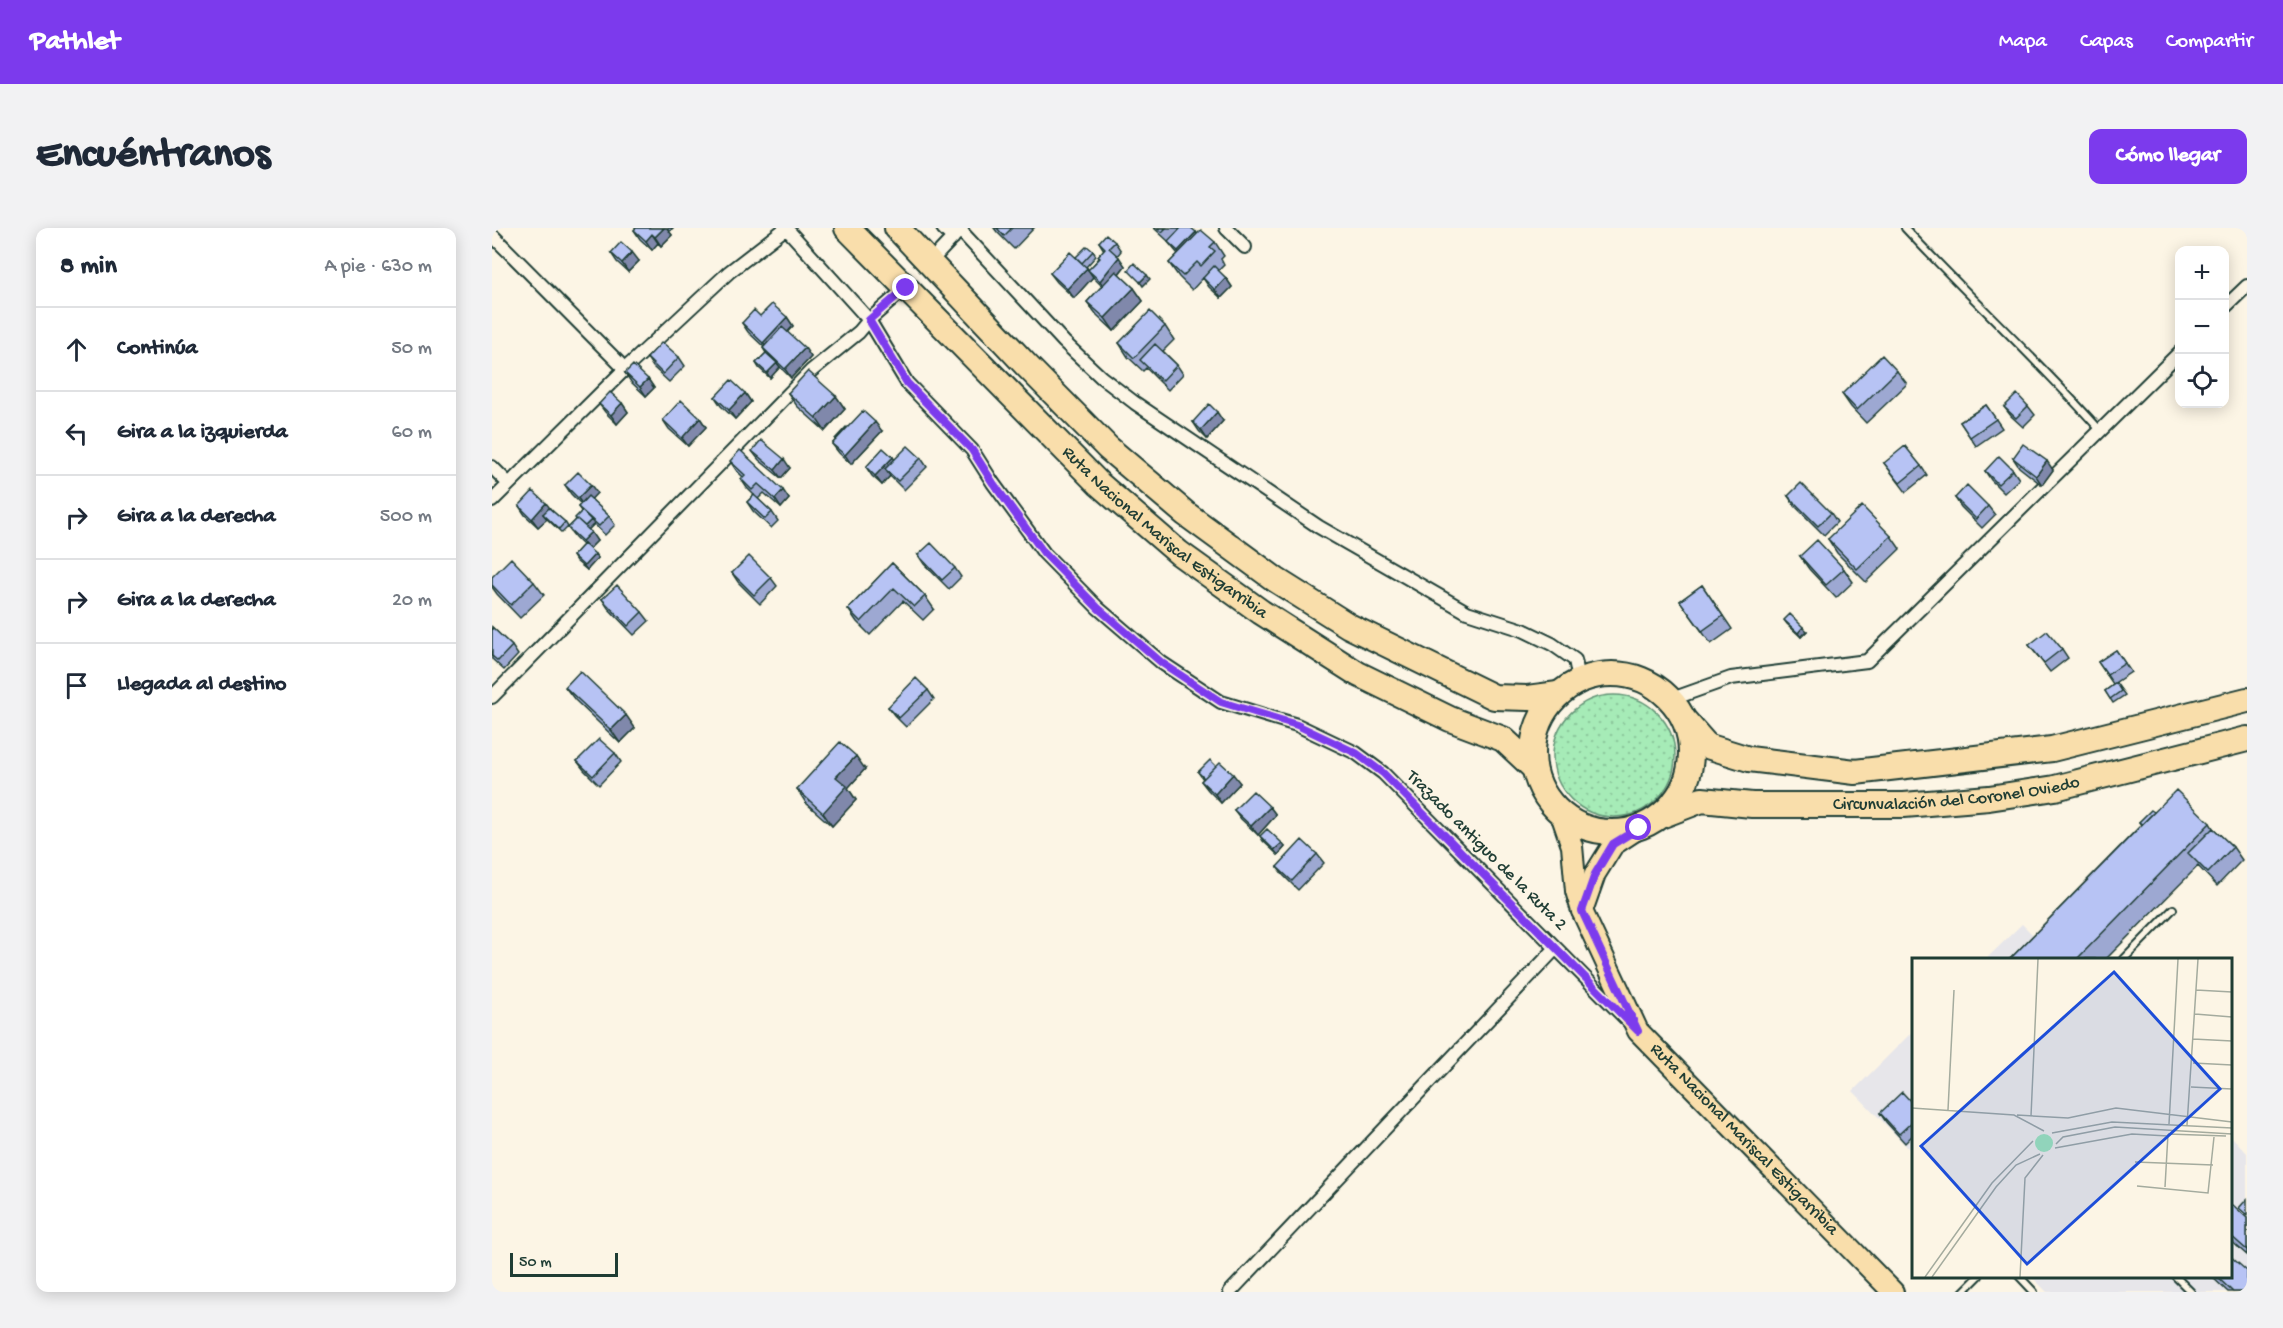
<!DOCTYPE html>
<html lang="es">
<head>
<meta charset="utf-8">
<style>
  :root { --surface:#fff; --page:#f2f2f3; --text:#1f2937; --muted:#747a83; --line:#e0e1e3; --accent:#7c3aed }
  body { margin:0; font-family:"Gochi Hand",sans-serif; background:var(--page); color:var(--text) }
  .controls { position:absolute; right:18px; top:18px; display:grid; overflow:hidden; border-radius:12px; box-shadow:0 3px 15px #0003 }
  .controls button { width:54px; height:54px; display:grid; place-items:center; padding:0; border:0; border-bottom:2px solid var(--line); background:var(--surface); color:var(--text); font:30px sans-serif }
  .scale { position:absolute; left:18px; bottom:15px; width:108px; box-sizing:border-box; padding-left:6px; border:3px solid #1f3d34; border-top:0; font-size:16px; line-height:21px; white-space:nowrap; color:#1f3d34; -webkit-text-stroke:4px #fcf5e5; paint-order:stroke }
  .stop { position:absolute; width:18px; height:18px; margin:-14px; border:4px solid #7c3aed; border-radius:50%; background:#fff }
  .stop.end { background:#7c3aed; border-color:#fff; box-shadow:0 2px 6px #0008 }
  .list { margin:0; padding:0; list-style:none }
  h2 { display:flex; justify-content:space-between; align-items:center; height:78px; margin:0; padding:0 24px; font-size:26px }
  h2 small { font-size:20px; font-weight:400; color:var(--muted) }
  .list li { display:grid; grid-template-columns:39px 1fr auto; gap:18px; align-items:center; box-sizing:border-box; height:84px; padding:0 24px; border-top:2px solid var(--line) }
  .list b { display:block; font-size:22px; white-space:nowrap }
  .list em { font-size:20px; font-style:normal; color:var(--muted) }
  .icon { flex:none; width:33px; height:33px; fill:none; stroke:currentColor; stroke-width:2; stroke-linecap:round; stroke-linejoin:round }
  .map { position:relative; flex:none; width:1755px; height:1064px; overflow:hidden; border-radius:12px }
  header { display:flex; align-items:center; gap:36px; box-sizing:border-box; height:84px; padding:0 30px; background:var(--accent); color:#fff }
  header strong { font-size:28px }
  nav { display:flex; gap:33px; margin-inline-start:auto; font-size:21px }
  .intro { display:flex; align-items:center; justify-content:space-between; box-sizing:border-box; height:144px; padding:0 36px }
  h1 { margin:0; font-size:42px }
  .button { padding:15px 27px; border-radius:12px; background:var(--accent); color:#fff; font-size:21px; font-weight:700 }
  main { display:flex; gap:36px; padding:0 36px }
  aside { flex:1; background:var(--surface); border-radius:12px; box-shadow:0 3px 15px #0003 }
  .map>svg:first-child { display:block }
  .built { fill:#e7e6ea }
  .grass { fill:url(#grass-dots); stroke:#629476; stroke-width:1.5 }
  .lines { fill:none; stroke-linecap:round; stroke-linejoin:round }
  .lane-casing { stroke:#1f3d34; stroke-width:10 }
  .street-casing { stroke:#1f3d34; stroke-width:16 }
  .primary-casing { stroke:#1f3d34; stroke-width:24 }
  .highway-casing { stroke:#1f3d34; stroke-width:28 }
  .lane { stroke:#fcf5e5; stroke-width:6 }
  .street { stroke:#fcf5e5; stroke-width:12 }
  .primary { stroke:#f9deab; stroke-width:20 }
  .highway { stroke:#f9deab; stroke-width:24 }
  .wall { fill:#9da8d2; stroke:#1f3d34; stroke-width:1.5 }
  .shaded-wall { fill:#8088ab; stroke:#1f3d34; stroke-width:1.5 }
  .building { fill:#b7c3f4; stroke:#1f3d34; stroke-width:1.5 }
  .route { stroke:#7c3aed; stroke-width:8 }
  .labels { text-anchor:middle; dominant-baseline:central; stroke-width:4.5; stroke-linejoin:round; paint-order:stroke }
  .street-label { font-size:18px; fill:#1f3d34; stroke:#fcf5e5 }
  .inset-road { fill:none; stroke:#a4ab9e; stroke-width:1.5 }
  .view { fill:#1d4ed8; fill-opacity:0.15; stroke:#1d4ed8; stroke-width:3 }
  .inset-edge { fill:none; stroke:#1f3d34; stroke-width:3 }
</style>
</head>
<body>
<header>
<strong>Pathlet</strong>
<nav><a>Mapa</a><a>Capas</a><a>Compartir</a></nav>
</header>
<div class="intro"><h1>Encuéntranos</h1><a class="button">Cómo llegar</a></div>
<main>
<aside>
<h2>8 min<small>A pie · 630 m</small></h2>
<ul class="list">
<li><svg class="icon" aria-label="ahead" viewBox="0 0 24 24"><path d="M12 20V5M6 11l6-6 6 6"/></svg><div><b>Continúa</b></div><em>50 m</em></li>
<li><svg class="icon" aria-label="left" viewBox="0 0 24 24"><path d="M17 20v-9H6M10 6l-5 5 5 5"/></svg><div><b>Gira a la izquierda</b></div><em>60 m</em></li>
<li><svg class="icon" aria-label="right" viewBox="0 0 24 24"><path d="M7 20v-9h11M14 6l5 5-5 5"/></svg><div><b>Gira a la derecha</b></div><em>500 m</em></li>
<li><svg class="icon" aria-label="right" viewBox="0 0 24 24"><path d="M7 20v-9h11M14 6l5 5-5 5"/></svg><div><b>Gira a la derecha</b></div><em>20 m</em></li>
<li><svg class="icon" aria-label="arrive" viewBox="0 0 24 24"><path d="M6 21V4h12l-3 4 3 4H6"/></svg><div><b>Llegada al destino</b></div></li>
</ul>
</aside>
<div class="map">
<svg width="1755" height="1064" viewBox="0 0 1755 1064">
  <defs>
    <pattern id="grass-dots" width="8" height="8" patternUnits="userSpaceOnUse" patternTransform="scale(1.5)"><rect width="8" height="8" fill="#a6ebb7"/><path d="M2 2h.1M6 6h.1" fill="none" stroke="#8eca9e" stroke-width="1.8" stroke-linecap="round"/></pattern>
  </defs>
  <rect width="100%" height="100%" fill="#fcf5e5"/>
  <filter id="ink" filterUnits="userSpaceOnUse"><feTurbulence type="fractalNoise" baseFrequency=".0167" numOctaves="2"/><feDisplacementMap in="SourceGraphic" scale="12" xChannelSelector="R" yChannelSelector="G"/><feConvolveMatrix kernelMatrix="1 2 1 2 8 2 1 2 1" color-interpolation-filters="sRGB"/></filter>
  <g filter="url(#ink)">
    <path class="built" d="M1530 696 1565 731H1494Z
      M1422 802V926L1361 863Z
      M1739 908 1755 925V1064H1555L1539 1048H1738Z"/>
    <path class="grass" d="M1061 528a61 61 0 1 1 122 0a61 61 0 1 1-122 0Z"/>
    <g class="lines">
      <g class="lane-casing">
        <path id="lane" d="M1413 0C1477 69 1546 132 1608 202
          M1632 731 1681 681
          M1527 1048 1542 1064
          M1683 1048 1699 1064
          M1471 1064 1487 1048"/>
      </g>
      <g class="street-casing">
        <path id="street" d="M294 0 377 92 415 155 480 222 501 255 552 325 606 380 670 435 729 474 805 497 864 525 891 545 1137 794
          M451 0 461 10
          M734 0 753 19
          M468 2 572 114 609 149 643 175 827 299 975 384 1031 402 1060 416 1083 432 1087 452
          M0 7 133 141
          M438 34 470 0
          M1732 80 1755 58
          M0 239 17 256
          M0 273 133 141 237 44 294 0
          M0 469 319 143 367 104 377 92 414 60
          M1180 471 1239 450 1375 433 1688 124
          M738 1064 1064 720"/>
      </g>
      <g class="primary-casing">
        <g id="primary">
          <path id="s1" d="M1069 586 1080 618 1084 663 1090 683 1146 803 1401 1064"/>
          <path d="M1090 683 1103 646 1121 617 1147 600"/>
        </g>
      </g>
      <g class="highway-casing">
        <g id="highway">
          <path id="s2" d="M355 0 607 256 687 325 769 384 866 446 958 491 1011 511 1041 539"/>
          <path d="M405 0 534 137 616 220 694 286 784 352 857 398 1002 469 1036 470 1066 466"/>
          <circle cx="1120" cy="525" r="79"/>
          <path d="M1193 493 1215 518 1257 531 1363 544 1560 521 1755 472"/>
          <path id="s3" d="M1171 587 1210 572 1260 577H1412L1497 570 1563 560 1755 511"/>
        </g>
      </g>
      <use href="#lane" class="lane"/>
      <use href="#street" class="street"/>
      <use href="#primary" class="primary"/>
      <use href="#highway" class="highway"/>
    </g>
    <path class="wall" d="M144 0H181L177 4 180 7 169 18 166 15 160 22 148 11 142 2Z
      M502 0H542L522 21 505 4Z
      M662 0H689L676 13Z
      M704 4 705 6 723 14 732 28 729 31 732 37 726 43 734 50 740 59 729 70 717 59 711 50 700 62 687 49 677 35 686 26 676 14Z
      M607 14H623L629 23 625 28 633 38 627 46 642 60 651 73 622 103 605 87 595 74 610 58 601 49 582 70 565 54 558 45 584 29 601 23 604 28 594 39 597 42 607 30 606 28 612 22Z
      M119 25 147 33 136 44 125 34Z
      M295 89 301 98 295 104 319 129 299 150 288 139 278 150 267 140 264 135 274 125 271 120 272 119 256 104 250 95Z
      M673 98 682 112 671 123 685 137 691 146 676 162 654 140 651 143 636 129 627 115Z
      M187 129 193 138 177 154 161 139 155 130Z
      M1405 143 1415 156 1374 195 1359 179 1350 166Z
      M133 145 156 151 162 160 154 168 139 154Z
      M253 165 259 174 243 191 229 178 223 169Z
      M296 165 344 168 353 181 333 203 305 178Z
      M130 175 136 184 125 196 113 184 107 176Z
      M1494 177 1510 200 1484 218 1468 194Z
      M1536 178 1543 187 1531 199 1519 188 1512 179Z
      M208 190 214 199 196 218 177 201 171 192Z
      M731 193 715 211 707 203 701 194Z
      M355 200 390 203 359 236 347 225 340 216Z
      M260 223 298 240 289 250 267 232Z
      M429 230 435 239 412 262 398 248 390 257 380 248 374 239 403 231Z
      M1521 230 1561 242 1550 257 1527 239Z
      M238 233 297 271 289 280 272 265 266 271 280 284 286 293 279 300 261 283 255 274 262 267 255 260 249 251 251 249 244 242Z
      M1392 235 1429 238 1435 247 1414 264Z
      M1521 242 1527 251 1512 265 1499 252 1493 243Z
      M73 257 105 265 99 271 117 288 123 297 113 307 102 296 96 302 105 313 97 321 106 330 95 342 84 333 81 328 91 317 83 309 76 300 84 292 89 283 86 279 89 276 79 266Z
      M1296 268 1339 285 1345 294 1332 307 1302 277Z
      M1463 270 1496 278 1503 287 1490 300 1469 279Z
      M27 278 57 280 73 294 76 299 70 305 55 291 46 299 33 287Z
      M1399 308 1408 321 1374 354 1345 325 1336 311Z
      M426 327 463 340 469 349 457 361 432 336Z
      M1308 328 1352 341 1361 354 1344 370 1317 341Z
      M400 335 433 368 442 381 431 392 411 373 378 407 365 394 356 381Z
      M240 345 279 350 285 358 268 376 246 354Z
      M0 349 42 354 52 367 28 390 5 366 0 359Z
      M1210 357 1240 401 1219 416 1188 373Z
      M110 371 150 384 157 393 142 407 116 380Z
      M1292 392 1315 403 1309 409 1295 396Z
      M0 399 20 418 26 427 12 442 0 431Z
      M1537 417 1570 421 1576 430 1558 444Z
      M1624 422 1639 444 1621 456 1606 434Z
      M1624 455 1633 467 1621 475 1613 463Z
      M73 459 143 500 128 515 83 472Z
      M436 462 442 471 414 499 402 487 396 479Z
      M123 525 129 534 107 557 92 542 85 533Z
      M724 538 748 555 729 575 716 562 709 553 711 551 706 544Z
      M373 541 356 560 364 572 340 598 314 575 305 561Z
      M778 579 784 587 766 607 749 591 742 582Z
      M1662 584 1718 595 1721 600 1741 619 1750 632 1725 658 1706 638 1614 731H1518L1649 597 1647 594Z
      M768 608 793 619 786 627 771 613Z
      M825 626 832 635 806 662 791 647 785 639Z
      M1422 877V906L1413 915 1394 894 1388 885Z
      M1738 980 1755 990V1027L1738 1012Z
      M1718 1047H1738L1755 1064H1736Z"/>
    <path class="shaded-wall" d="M172 0H175L180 7 169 18 163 9Z
      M704 4 710 13 692 32 686 23Z
      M160 6 166 15 160 22 154 13Z
      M140 24 147 33 136 44 130 35Z
      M627 29 633 38 614 62 608 53Z
      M595 40 601 49 582 70 575 61Z
      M655 47 658 51 651 58 648 54Z
      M734 50 740 59 729 70 723 62Z
      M642 60 651 73 622 103 613 90Z
      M295 89 301 98 277 124 271 115Z
      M313 120 319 129 299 150 293 141Z
      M285 135 288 139 278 150 275 145Z
      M156 151 162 160 154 168 148 159Z
      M253 165 259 174 243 191 237 182Z
      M344 168 353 181 333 203 324 190Z
      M130 175 136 184 125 196 119 187Z
      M725 184 731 193 715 211 709 202Z
      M208 190 214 199 196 218 190 210Z
      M383 194 390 203 359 236 353 227Z
      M401 229 407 238 393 241 398 248 390 257 383 248Z
      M292 231 298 240 289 250 283 242Z
      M1555 233 1561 242 1550 257 1544 248Z
      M99 257 105 265 92 279 86 270Z
      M291 262 297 271 289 280 283 271Z
      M54 275 61 284 51 286 55 291 46 299 40 291Z
      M99 292 102 296 95 303 92 299Z
      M99 304 105 313 96 322 90 313Z
      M103 326 106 330 95 342 92 338Z
      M1311 399 1315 403 1309 409 1306 405Z
      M134 487 143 500 128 515 119 502Z
      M364 528 373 541 356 560 364 572 340 598 331 585 344 549Z
      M741 546 748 555 729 575 723 566Z
      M778 579 784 587 766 607 759 598Z
      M790 615 793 619 786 627 782 622Z"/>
    <path class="building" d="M144 0H172L163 9 160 6 154 13 142 2Z
      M505 0H520L512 8Z
      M666 0H674L670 4Z
      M689 0H699L704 4 686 23 676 14Z
      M709 2 723 14 718 19 723 23 709 38 705 34 691 48 677 35Z
      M614 6 623 14 617 20 627 29 608 53 596 42 608 30 606 28 613 20 607 14Z
      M129 14 140 24 130 35 119 25Z
      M595 18 601 23 590 35 584 29Z
      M578 24 595 40 575 61 558 45Z
      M642 35 655 47 648 54 636 42Z
      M722 38 734 50 723 62 711 50Z
      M624 43 642 60 613 90 595 74Z
      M280 76 295 89 271 115 250 95 262 82 268 88Z
      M658 83 673 98 642 130 627 115Z
      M290 99 313 120 293 141 271 120Z
      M170 114 187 129 171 146 155 130Z
      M663 116 685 137 670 153 648 132Z
      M274 125 285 135 275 145 264 135Z
      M1390 127 1405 143 1365 182 1350 166Z
      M141 137 156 151 148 159 133 145Z
      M316 143 344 168 324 190 296 165Z
      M239 152 253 165 237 182 223 169Z
      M118 164 130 175 119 187 107 176Z
      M1525 166 1536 178 1524 190 1512 179Z
      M189 172 208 190 190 210 171 192Z
      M717 176 725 184 709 202 701 194Z
      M1494 177 1504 191 1478 209 1468 194Z
      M371 183 383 194 353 227 340 216Z
      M354 199 355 200 344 212 343 211Z
      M269 212 292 231 283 242 260 223Z
      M1531 216 1555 233 1544 248 1521 230Z
      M416 218 429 230 406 253 393 241Z
      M1413 218 1429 238 1408 255 1392 235Z
      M391 220 401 229 383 248 374 239Z
      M248 222 291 262 283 271 266 256 260 262 249 251 253 247 238 233Z
      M1507 228 1521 242 1506 256 1493 243Z
      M86 244 99 257 86 270 73 257Z
      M1309 255 1339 285 1326 298 1296 268Z
      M1475 257 1496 278 1484 291 1463 270Z
      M41 263 54 275 40 291 27 278Z
      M262 267 280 284 273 291 255 274Z
      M96 268 117 288 107 298 86 279Z
      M1370 278 1399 308 1365 341 1336 311Z
      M57 280 73 294 67 301 51 286Z
      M90 283 99 292 93 298 85 291 84 292 83 290Z
      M85 291 99 304 90 313 76 300Z
      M1325 312 1352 341 1334 357 1308 328Z
      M439 315 463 340 450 352 426 327Z
      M92 316 103 326 92 338 81 328Z
      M257 328 279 350 262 367 240 345Z
      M19 330 42 354 19 377 0 357V349Z
      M400 335 433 368 422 379 402 360 369 394 356 381Z
      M125 357 150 384 136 398 110 371Z
      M1210 357 1231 388 1210 403 1188 373Z
      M1298 386 1311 399 1306 405 1292 392Z
      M0 399 20 418 6 433 0 428Z
      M1555 403 1570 421 1552 435 1537 417Z
      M1624 422 1633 435 1615 447 1606 434Z
      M88 443 134 487 119 502 73 459Z
      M424 450 436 462 407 490 396 479Z
      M1624 455 1629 463 1618 471 1613 463Z
      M107 511 123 525 101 548 85 533Z
      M348 514 364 528 344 549 355 558 331 585 305 561Z
      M718 532 724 538 712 550 706 544Z
      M728 534 741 546 723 566 709 553Z
      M1684 562 1718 595 1585 731H1518Z
      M761 563 778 579 759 598 742 582Z
      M1659 582 1662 584 1650 596 1647 594Z
      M1721 600 1741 619 1716 645 1696 625Z
      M775 601 790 615 782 622 768 608Z
      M810 612 825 626 800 653 785 639Z
      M1410 864 1422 877V892L1407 906 1388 885Z
      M1755 971V987L1747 980Z
      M1741 977 1755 990V1022L1738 1007V980Z
      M1738 1028 1755 1043V1060L1751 1064H1741L1723 1047H1738Z"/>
  </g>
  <g class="lines" filter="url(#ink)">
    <path class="route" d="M414 60 377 92 415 155 480 222 501 255 552 325 606 380 670 435 729 474 805 497 864 525 891 545 1146 803 1090 683 1103 646 1121 616 1147 600"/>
  </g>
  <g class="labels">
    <g class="street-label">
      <text stroke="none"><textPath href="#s2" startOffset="441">Ruta Nacional Mariscal Estigarribia</textPath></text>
      <text stroke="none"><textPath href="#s3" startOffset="297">Circunvalación del Coronel Oviedo</textPath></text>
      <text transform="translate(994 623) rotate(45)">Trazado antiguo de la Ruta 2</text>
      <text stroke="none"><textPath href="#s1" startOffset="384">Ruta Nacional Mariscal Estigarribia</textPath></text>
    </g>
  </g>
  <g transform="translate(1420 730)">
    <rect width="320" height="320" fill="#fcf5e5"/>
    <path d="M123 185a9 9 0 1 1 18 0a9 9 0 1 1-18 0Z" fill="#a6ebb7"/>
    <path class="inset-road" d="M284 32 320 34M283 56 320 59M281 81 320 83M281 105 320 107M279 129 320 131M0 150 102 157 132 173M36 152 42 32M105 157 156 160 204 150 320 164M119 158 126 1M257 166 266 1M275 167 286 1M140 175 200 164 320 170M256 176 314 178M144 186 151 179 203 169 320 176M143 190 220 176 256 178M223 204 301 207M225 228 296 235 302 179M253 229 256 176M13 319 80 225 121 183M20 319 84 229 104 207 128 196M108 319 113 220 131 197"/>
    <path class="view" d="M202 14 308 131 115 306 9 188Z"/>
    <rect width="320" height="320" class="inset-edge"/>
  </g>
</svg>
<div class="controls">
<button>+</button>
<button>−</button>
<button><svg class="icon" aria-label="locate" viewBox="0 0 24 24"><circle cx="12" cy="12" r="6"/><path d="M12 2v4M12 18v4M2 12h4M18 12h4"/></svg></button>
</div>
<div class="scale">50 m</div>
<div class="stop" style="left:1147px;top:600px"></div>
<div class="stop end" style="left:414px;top:60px"></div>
</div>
</main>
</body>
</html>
